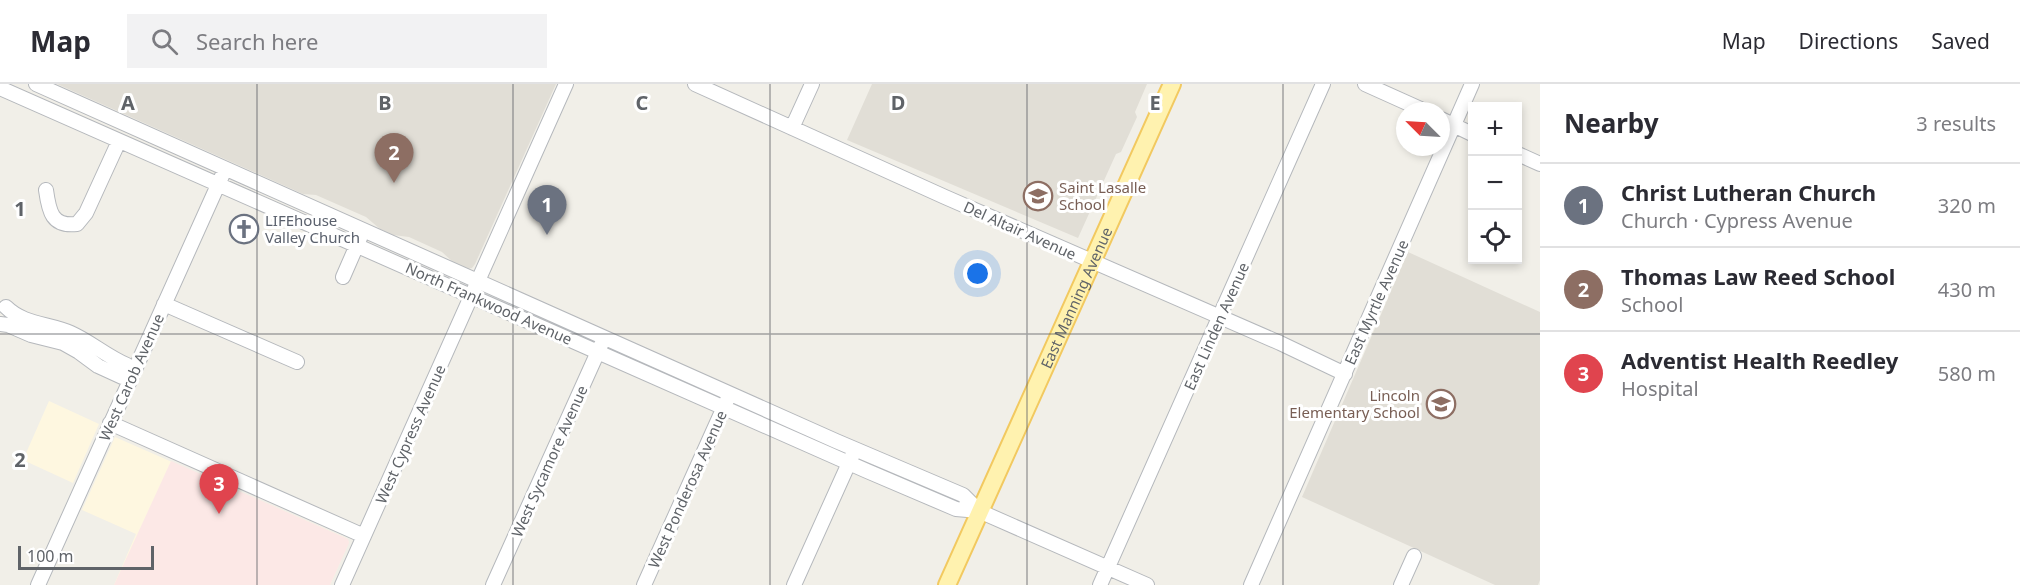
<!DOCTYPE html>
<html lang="en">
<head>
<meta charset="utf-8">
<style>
  :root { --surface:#fff; --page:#f2f2f3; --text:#2b2b33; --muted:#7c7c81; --line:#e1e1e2; --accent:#ea4335 }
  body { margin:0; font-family:"Noto Sans",sans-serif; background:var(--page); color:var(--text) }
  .controls { position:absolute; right:18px; top:18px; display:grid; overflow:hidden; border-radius:0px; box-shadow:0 3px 9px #0003 }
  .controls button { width:54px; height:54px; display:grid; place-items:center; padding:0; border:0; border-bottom:2px solid var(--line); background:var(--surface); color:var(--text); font:30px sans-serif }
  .compass { position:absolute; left:1396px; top:18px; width:54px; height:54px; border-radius:50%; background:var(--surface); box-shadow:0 3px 9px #0003; rotate:294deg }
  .scale { position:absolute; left:18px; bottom:15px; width:136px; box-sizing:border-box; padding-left:6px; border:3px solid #5f6368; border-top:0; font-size:16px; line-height:21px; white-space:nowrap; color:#5f6368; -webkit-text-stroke:4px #fff; paint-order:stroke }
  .you { position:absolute; left:978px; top:190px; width:21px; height:21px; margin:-15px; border:4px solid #fff; border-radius:50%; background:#1a73e8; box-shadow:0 0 0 9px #1a73e833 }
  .badge { display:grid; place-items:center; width:39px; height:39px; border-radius:50%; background:var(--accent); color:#fff; font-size:20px; font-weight:700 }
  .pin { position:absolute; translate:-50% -50px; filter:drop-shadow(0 2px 3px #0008) }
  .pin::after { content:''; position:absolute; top:32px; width:21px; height:18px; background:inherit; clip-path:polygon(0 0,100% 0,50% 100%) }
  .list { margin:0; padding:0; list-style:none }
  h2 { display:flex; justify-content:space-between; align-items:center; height:78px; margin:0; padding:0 24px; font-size:26px }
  h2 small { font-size:20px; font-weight:400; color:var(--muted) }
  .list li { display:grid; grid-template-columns:39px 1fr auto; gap:18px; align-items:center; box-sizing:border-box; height:84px; padding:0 24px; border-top:2px solid var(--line) }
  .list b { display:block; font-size:22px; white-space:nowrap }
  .list p { margin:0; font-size:20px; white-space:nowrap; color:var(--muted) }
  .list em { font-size:20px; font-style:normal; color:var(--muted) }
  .icon { flex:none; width:33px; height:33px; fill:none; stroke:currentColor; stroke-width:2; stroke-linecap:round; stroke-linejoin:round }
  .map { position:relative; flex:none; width:1540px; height:501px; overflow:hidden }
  header { display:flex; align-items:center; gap:36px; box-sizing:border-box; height:84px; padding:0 30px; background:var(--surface); border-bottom:2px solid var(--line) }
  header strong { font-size:28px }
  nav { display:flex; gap:33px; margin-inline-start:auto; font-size:21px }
  .search { width:420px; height:54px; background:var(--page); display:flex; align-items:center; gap:15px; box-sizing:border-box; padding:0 21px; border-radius:0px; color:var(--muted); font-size:22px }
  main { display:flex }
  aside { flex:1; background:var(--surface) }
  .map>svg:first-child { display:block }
  .commercial { fill:#fef7e0 }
  .education { fill:#e1ded6 }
  .medical { fill:#fce8e6 }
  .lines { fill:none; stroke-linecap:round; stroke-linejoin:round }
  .minor-casing { stroke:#b5b8bc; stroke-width:16 }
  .major-casing { stroke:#f2c960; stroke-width:20 }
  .minor { stroke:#fff; stroke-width:14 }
  .major { stroke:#fff2af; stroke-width:16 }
  .grid { fill:none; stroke:#5f6368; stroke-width:1.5; stroke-opacity:0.55 }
  .labels { text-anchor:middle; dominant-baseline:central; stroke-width:6; stroke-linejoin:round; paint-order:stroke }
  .education-label { font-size:15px; fill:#785e54; stroke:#fff; text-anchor:start }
  .worship-label { font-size:15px; fill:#5b616d; stroke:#fff; text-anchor:start }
  .street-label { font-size:15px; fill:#5f6368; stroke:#fff }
  .grid-label { font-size:20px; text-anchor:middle; font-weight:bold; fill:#5f6368; stroke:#fff; stroke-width:6; stroke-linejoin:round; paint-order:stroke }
</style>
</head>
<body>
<header>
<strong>Map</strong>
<div class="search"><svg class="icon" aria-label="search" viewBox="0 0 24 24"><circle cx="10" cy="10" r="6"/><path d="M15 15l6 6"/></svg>Search here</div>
<nav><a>Map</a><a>Directions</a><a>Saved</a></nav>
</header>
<main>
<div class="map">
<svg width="1540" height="501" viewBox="0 0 1540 501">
  <rect width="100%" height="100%" fill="#f1efe8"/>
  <path class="commercial" d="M49 317 99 340 73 399 23 376Z
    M115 353 346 454 349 458 330 501H114L136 450 82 426Z"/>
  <path class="education" d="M57 0H556L475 180 472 184 468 185 454 179 442 168 409 153 393 151 380 145 366 133 316 111 303 110Z
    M872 0H1147L1135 28 1137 33 1121 68 1116 70 1078 154 847 56Z
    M1408 168 1540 228V496L1538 501H1495L1302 413Z"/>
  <path class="medical" d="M171 377 348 455 349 459 330 501H114Z"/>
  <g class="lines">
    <g class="minor-casing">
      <path id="minor" d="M36 0 836 357 963 411 979 427
        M695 0 945 113 1280 259 1345 290
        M1365 0 1425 27
        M0 4 867 387 956 425 979 427 1147 501
        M1441 35 1472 50
        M792 44 812 0
        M1518 70 1540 80
        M46 106C49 128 52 143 77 140L86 129 119 57
        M343 193 360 154
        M164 220 297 278
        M6 223C24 241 49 239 71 249 91 258 106 272 127 281L130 289
        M0 240 8 241 31 251 63 259 79 268 98 282 122 293 130 289 133 290
        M110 339 364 452
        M38 501 222 92
        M342 501 566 0
        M493 501 601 261
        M644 501 728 314
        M794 501 853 370
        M1100 501 1323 0
        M1251 501 1472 0
        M1401 501 1414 472"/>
    </g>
    <g class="major-casing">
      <g id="major">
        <path id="s1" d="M947 501 1172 0"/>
      </g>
    </g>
    <use href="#minor" class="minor"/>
    <use href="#major" class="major"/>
  </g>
  <path class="grid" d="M257 0V501M513 0V501M770 0V501M1027 0V501M1283 0V501M0 250H1540"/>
  <defs>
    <g id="school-ring" transform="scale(1.5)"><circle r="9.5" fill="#fff" stroke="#8d6e63" stroke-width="1.5"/><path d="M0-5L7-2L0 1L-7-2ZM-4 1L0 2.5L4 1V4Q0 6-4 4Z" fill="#8d6e63"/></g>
    <g id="church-ring" transform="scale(1.5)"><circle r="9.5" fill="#fff" stroke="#6b7280" stroke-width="1.5"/><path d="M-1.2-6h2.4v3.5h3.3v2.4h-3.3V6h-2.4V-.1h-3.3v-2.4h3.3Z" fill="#6b7280"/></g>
  </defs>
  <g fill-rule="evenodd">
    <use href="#school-ring" x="1038" y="112"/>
    <use href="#church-ring" x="244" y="145"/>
    <use href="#school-ring" x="1441" y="320"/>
  </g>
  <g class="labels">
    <g class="education-label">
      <text x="1059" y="103">Saint Lasalle<tspan x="1059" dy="17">School</tspan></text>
      <text x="1420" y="311" text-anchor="end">Lincoln<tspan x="1420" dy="17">Elementary School</tspan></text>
    </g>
    <g class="worship-label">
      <text x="265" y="136">LIFEhouse<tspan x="265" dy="17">Valley Church</tspan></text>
    </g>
    <g class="street-label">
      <text transform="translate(1020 146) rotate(24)">Del Altair Avenue</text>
      <text stroke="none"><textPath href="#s1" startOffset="315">East Manning Avenue</textPath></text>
      <text transform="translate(1376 218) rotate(-66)">East Myrtle Avenue</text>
      <text transform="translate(489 219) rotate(24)">North Frankwood Avenue</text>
      <text transform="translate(1216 242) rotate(-66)">East Linden Avenue</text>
      <text transform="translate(131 293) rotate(-66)">West Carob Avenue</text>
      <text transform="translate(410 350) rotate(-66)">West Cypress Avenue</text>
      <text transform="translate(549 377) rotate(-66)">West Sycamore Avenue</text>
      <text transform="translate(687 405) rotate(-66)">West Ponderosa Avenue</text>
    </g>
  </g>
  <g class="grid-label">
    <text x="128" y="26">A</text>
    <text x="385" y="26">B</text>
    <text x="642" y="26">C</text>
    <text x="898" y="26">D</text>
    <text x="1155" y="26">E</text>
    <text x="20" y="132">1</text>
    <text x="20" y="383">2</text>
  </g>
</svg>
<div class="controls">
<button>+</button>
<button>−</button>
<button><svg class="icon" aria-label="locate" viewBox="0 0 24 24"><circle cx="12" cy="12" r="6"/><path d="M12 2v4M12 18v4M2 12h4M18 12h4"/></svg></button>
</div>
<svg class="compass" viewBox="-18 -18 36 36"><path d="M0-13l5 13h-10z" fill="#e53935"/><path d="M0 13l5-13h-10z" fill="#7c7c81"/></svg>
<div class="scale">100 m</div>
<div class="you"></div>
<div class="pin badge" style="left:547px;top:151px;background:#6b7280">1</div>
<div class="pin badge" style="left:394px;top:99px;background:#8d6e63">2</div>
<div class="pin badge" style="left:219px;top:430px;background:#e0444e">3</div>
</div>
<aside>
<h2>Nearby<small>3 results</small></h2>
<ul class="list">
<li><span class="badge" style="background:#6b7280">1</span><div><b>Christ Lutheran Church</b><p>Church · Cypress Avenue</p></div><em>320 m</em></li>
<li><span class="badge" style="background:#8d6e63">2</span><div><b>Thomas Law Reed School</b><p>School</p></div><em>430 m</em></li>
<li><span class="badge" style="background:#e0444e">3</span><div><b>Adventist Health Reedley</b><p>Hospital</p></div><em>580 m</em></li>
</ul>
</aside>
</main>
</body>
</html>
